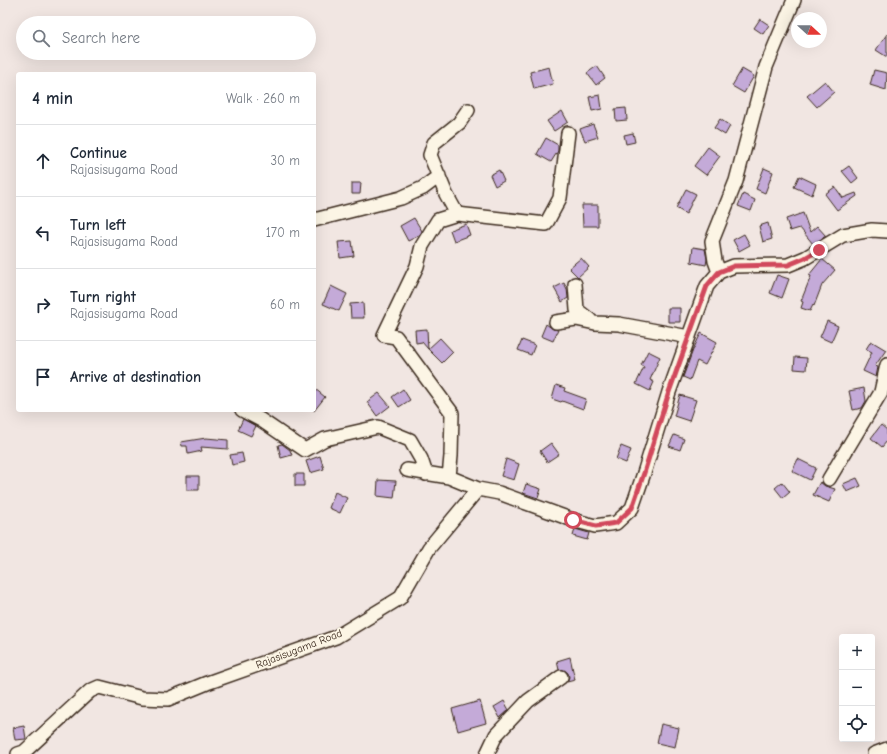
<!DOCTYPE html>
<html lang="en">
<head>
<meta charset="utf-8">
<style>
  :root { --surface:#fff; --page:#f6f6f7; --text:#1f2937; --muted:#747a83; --line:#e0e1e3 }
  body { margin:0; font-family:"Comic Neue",sans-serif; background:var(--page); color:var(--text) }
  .controls { position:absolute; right:12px; bottom:12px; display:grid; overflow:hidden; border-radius:4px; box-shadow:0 4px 16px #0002 }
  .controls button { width:36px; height:36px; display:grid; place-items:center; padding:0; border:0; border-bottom:1px solid var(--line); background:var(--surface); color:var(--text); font:20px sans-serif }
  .compass { position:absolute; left:791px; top:12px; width:36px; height:36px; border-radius:50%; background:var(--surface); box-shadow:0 4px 16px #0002; rotate:111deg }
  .stop { position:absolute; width:12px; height:12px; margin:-9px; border:3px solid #d1495b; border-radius:50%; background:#fff }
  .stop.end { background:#d1495b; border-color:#fff; box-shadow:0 1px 4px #0008 }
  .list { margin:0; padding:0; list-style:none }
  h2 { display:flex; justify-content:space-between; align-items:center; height:52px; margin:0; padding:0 16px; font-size:17px }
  h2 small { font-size:13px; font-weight:400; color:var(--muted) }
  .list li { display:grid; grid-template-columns:26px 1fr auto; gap:12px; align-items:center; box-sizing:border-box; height:72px; padding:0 16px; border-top:1px solid var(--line) }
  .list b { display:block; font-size:15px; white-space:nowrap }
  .list p { margin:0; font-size:13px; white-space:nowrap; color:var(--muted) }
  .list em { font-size:13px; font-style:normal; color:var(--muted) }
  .icon { flex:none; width:22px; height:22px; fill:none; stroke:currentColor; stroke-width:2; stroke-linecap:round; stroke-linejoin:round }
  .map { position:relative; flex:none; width:887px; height:754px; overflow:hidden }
  .search { position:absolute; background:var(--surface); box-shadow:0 4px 16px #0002; left:16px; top:16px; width:300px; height:44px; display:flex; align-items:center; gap:10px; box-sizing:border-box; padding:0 14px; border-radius:22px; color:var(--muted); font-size:15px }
  .panel { position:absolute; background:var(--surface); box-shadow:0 4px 16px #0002; left:16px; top:72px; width:300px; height:340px; border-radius:4px }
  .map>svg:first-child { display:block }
  .building { fill:#c4aad8; stroke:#3b2a1e }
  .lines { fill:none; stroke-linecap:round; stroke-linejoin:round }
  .minor-casing { stroke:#3b2a1e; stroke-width:16 }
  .minor { stroke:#fcf5e5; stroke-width:13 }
  .route { stroke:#d1495b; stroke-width:5 }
  .labels { text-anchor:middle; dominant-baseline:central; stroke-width:4; stroke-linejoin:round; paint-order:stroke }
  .street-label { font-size:11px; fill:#3b2a1e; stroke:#fcf5e5 }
</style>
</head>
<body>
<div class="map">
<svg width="887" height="754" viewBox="0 0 887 754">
  <rect width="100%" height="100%" fill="#f1e6e2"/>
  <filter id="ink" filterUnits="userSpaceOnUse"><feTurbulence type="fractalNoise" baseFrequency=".025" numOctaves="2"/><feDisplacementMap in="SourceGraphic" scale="8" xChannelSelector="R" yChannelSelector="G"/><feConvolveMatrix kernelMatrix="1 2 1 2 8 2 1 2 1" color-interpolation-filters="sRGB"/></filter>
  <g filter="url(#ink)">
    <path class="building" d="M760 19 769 25 763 34 754 28Z
      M887 34V57L876 50Z
      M597 66 605 78 596 85 587 73Z
      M549 67 553 84 534 89 530 72Z
      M742 69 754 76 744 93 732 86Z
      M874 70 887 73 886 90 870 85Z
      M825 81 834 92 817 107 807 96Z
      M600 95 602 109 592 111 589 97Z
      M626 108 627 120 616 121 615 109Z
      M562 111 568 122 554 131 547 121Z
      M720 119 730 126 725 135 714 128Z
      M593 124 598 137 585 141 580 129Z
      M633 133 635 142 626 144 624 135Z
      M546 138 558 145V151L551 162 537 154Z
      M708 147 720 156 706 175 694 166Z
      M849 166 858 178 852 183 842 171Z
      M764 168 773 172 765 193 756 189Z
      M499 170 504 181 495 186 490 175Z
      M799 176 816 184 812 195 794 187Z
      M352 183H361L360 194H352Z
      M835 187 843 198 856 193 857 196 837 210 825 194Z
      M686 189 696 194 686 214 676 208Z
      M743 194 755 200 751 211 738 206Z
      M582 205H598V226H583Z
      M803 213 810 232 817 226 826 236 813 244 800 228 790 231 786 219Z
      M414 218 422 231 420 235 408 241 400 226Z
      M768 223 772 239 763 242 759 226Z
      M466 224 470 235 454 241 450 230Z
      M744 234 750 245 739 251 733 240Z
      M352 241 354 256 340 258 338 242Z
      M693 247 705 249 707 259 706 265 691 262Z
      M581 258 589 267 578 277 569 268Z
      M822 259 835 270 822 285 814 306 813 305 810 311 801 308 803 302 801 301 811 276 809 275Z
      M777 275 789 279 782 298 770 293Z
      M564 283 567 289 568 298 562 302 554 288Z
      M331 286 347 294 339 311 323 304Z
      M363 303 364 318H351L350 304Z
      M668 308H680V322H668Z
      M827 321 838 326 831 342 820 337Z
      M546 324 553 329 558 330 553 341 541 336Z
      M427 329 428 349 422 342 416 343 415 330Z
      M701 333 717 342 705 365 697 361 690 380 683 377 693 350Z
      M440 338 453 352 442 363 428 349Z
      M522 340 535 345 531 355 518 350Z
      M871 341 886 350 875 366 878 367 876 377 863 371 872 352 866 349Z
      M648 351 660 357 650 380 654 382 650 391 636 384 644 367 641 365Z
      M795 357 807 358 806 370 794 369Z
      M556 385 565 388 564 391 586 399 583 409 562 401 561 402 552 399Z
      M314 388 325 397 314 411Z
      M864 388 866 401 862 408 853 410 849 391Z
      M403 389 410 400 399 407 392 397Z
      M379 393 390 406 377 416 367 402Z
      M680 395 696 400 689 421 674 416Z
      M243 419 256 426 251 436 238 430Z
      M881 425 887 430V441L882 447 871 438Z
      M674 435 684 439 680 450 669 446Z
      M206 438 228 440V449L201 447 202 451 188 454 187 446H182L181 442Z
      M551 443 559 454 547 462 540 451Z
      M282 444 290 450 292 455 281 458 278 445Z
      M621 446 631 450 626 463 616 459Z
      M242 453 244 462 232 465 230 455Z
      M320 456 324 469 310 473 306 461Z
      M506 459 519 464 514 480 501 476Z
      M798 459 816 468 810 480 792 471Z
      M295 474H304V486H295Z
      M187 476H199V490H187Z
      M857 478 861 486 847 492 843 484Z
      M378 480 396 481 394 498 377 496Z
      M782 482 790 492 783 498 775 488Z
      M820 482 825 486 835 489 829 502 813 495Z
      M526 484 541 489 538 498 523 493Z
      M335 492 347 498 340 513 329 508Z
      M575 529 589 533 587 540 573 536Z
      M570 657 575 680 567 682 569 677 568 673 564 670H559L557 661Z
      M480 701 486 723 458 731 452 709Z
      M504 701 509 710 500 718 494 707Z
      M661 724 679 728 675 747 657 743Z
      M24 726 26 739 15 740 13 728Z"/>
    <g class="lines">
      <g class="minor-casing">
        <path id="minor" d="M457 214 446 194 430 155 434 143 459 123 468 110
          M314 220 401 198 423 188 439 176
          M719 272 715 261 712 241 736 181 766 67 794 0
          M575 284 577 310 590 320
          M556 322 576 319 595 323 619 324 689 337
          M242 410 261 420 305 450 325 439 378 427 410 440 421 459 426 474
          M407 470 449 477 478 489
          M449 477 451 456 452 413 396 337 384 335 417 266 422 246 438 220 457 214 546 224 560 198 568 133
          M829 479 881 392 887 365
          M18 754 24 752 90 691 99 687 142 698 168 699 207 683 336 637 400 598 429 548 478 489 499 493 573 520 595 526 616 523 632 508 644 473 669 392 707 286 719 272 734 266 788 265 805 258 843 235 872 230 887 231
          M487 754 496 735 528 701 561 677
          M874 754 887 749"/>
      </g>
      <use href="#minor" class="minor"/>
    </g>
  </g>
  <g class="lines" filter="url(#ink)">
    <path class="route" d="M573 520 596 526 616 523 632 508 644 473 669 392 707 286 719 272 734 266 788 265 805 258 819 250"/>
  </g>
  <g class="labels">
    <g class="street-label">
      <text transform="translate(299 649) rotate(-21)">Rajasisugama Road</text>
    </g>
  </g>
</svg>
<div class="controls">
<button>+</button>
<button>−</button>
<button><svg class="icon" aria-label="locate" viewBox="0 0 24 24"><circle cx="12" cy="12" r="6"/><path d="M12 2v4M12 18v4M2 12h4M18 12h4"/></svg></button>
</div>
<svg class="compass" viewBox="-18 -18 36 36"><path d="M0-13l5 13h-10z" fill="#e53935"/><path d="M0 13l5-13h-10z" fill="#747a83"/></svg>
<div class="stop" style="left:573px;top:520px"></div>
<div class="stop end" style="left:819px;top:250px"></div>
<div class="search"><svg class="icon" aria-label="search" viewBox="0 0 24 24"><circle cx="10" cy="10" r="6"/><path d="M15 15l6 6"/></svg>Search here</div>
<section class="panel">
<h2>4 min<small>Walk · 260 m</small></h2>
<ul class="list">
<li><svg class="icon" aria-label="ahead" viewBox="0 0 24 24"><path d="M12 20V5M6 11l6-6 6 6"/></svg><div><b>Continue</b><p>Rajasisugama Road</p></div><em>30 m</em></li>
<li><svg class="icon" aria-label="left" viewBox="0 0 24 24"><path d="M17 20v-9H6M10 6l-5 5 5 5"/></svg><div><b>Turn left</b><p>Rajasisugama Road</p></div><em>170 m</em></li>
<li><svg class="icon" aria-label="right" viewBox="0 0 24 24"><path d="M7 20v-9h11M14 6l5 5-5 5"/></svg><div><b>Turn right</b><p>Rajasisugama Road</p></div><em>60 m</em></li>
<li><svg class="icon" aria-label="arrive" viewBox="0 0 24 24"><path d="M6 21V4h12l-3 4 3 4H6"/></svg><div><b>Arrive at destination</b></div></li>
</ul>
</section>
</div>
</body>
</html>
